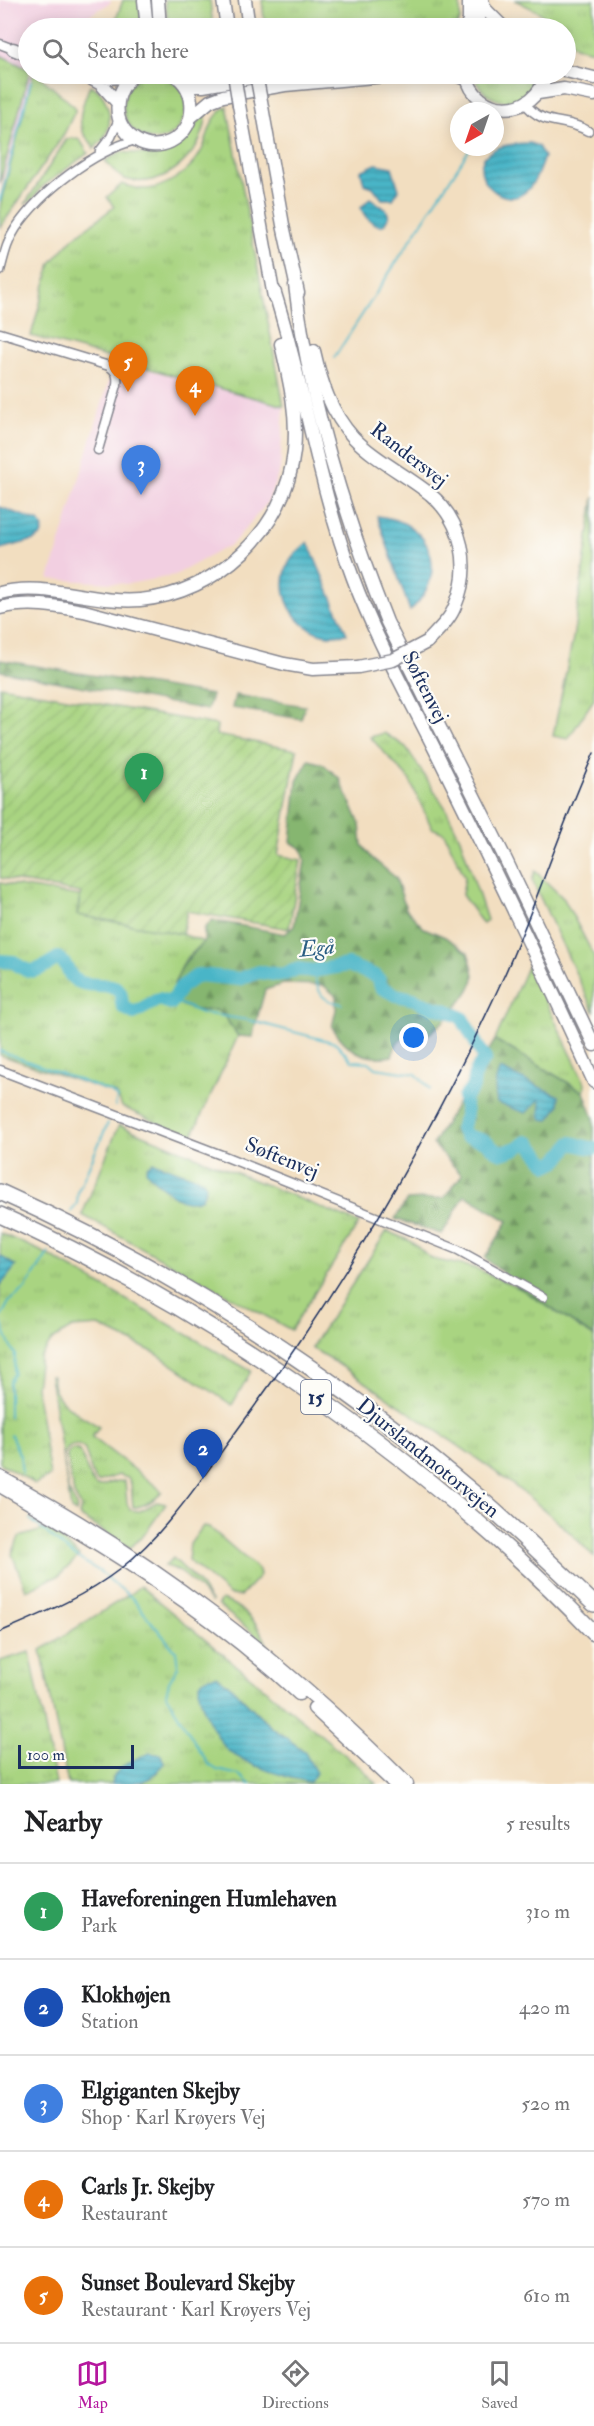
<!DOCTYPE html>
<html lang="en">
<head>
<meta charset="utf-8">
<style>
  :root { --surface:#fff; --page:#f2f2f2; --text:#202124; --muted:#757577; --line:#e0e0e0; --accent:#b5179e }
  body { margin:0; font-family:"IM FELL Double Pica",serif; background:var(--page); color:var(--text) }
  .compass { position:absolute; left:450px; top:102px; width:54px; height:54px; border-radius:50%; background:var(--surface); box-shadow:0 3px 15px #0003; rotate:220deg }
  .scale { position:absolute; left:18px; bottom:15px; width:116px; box-sizing:border-box; padding-left:6px; border:3px solid #1b2f5e; border-top:0; font-size:16px; line-height:21px; white-space:nowrap; color:#1b2f5e; -webkit-text-stroke:4px #fdfcf7; paint-order:stroke }
  .you { position:absolute; left:414px; top:1038px; width:21px; height:21px; margin:-15px; border:4px solid #fff; border-radius:50%; background:#1a73e8; box-shadow:0 0 0 9px #1a73e833 }
  .badge { display:grid; place-items:center; width:39px; height:39px; border-radius:50%; background:var(--accent); color:#fff; font-size:20px; font-weight:700 }
  .pin { position:absolute; translate:-50% -50px; filter:drop-shadow(0 2px 3px #0008) }
  .pin::after { content:''; position:absolute; top:32px; width:21px; height:18px; background:inherit; clip-path:polygon(0 0,100% 0,50% 100%) }
  .list { margin:0; padding:0; list-style:none }
  h2 { display:flex; justify-content:space-between; align-items:center; height:78px; margin:0; padding:0 24px; font-size:26px }
  h2 small { font-size:20px; font-weight:400; color:var(--muted) }
  .list li { display:grid; grid-template-columns:39px 1fr auto; gap:18px; align-items:center; box-sizing:border-box; height:96px; padding:0 24px; border-top:2px solid var(--line) }
  .list b { display:block; font-size:22px; white-space:nowrap }
  .list p { margin:0; font-size:20px; white-space:nowrap; color:var(--muted) }
  .list em { font-size:20px; font-style:normal; color:var(--muted) }
  .icon { flex:none; width:33px; height:33px; fill:none; stroke:currentColor; stroke-width:2; stroke-linecap:round; stroke-linejoin:round }
  .map { position:relative; flex:none; width:594px; height:1784px; overflow:hidden }
  .search { position:absolute; background:var(--surface); box-shadow:0 3px 15px #0003; left:18px; right:18px; top:18px; height:66px; display:flex; align-items:center; gap:15px; box-sizing:border-box; padding:0 21px; border-radius:33px; color:var(--muted); font-size:22px }
  .sheet { height:558px; background:var(--surface) }
  nav { display:flex; justify-content:space-around; align-items:center; box-sizing:border-box; height:84px; border-top:2px solid var(--line); background:var(--surface); font-size:16px; color:var(--muted) }
  nav a { display:grid; justify-items:center; gap:3px }
  nav .on { color:var(--accent) }
  .map>svg:first-child { display:block }
  .built { fill:#f2cfe1 }
  .grass { fill:url(#grass-tufts); stroke:#628270; stroke-width:1.5; fill-rule:evenodd }
  .forest { fill:url(#forest-firs); stroke:#507266; stroke-width:1.5 }
  .garden { fill:url(#garden-furrows); stroke:#628270; stroke-width:1.5 }
  .water { fill:url(#water-rules); stroke:#327292; stroke-width:1.5 }
  .lines { fill:none; stroke-linecap:round; stroke-linejoin:round }
  .stream { stroke:#4ab5c7; stroke-width:2 }
  .river { stroke:#4ab5c7; stroke-width:14 }
  .street-casing { stroke:#86868f; stroke-width:11 }
  .secondary-casing { stroke:#86868f; stroke-width:15 }
  .highway-casing { stroke:#86868f; stroke-width:18 }
  .street { stroke:#fff; stroke-width:8 }
  .secondary { stroke:#fff; stroke-width:12 }
  .highway { stroke:#fff; stroke-width:15 }
  .tram { stroke:#1b2f5e; stroke-width:1.5 }
  .secondary-bridge-casing { stroke:#86868f; stroke-width:15; stroke-linecap:butt }
  .secondary-bridge { stroke:#fff; stroke-width:12 }
  .labels { text-anchor:middle; dominant-baseline:central; stroke-width:4.5; stroke-linejoin:round; paint-order:stroke }
  .shield { fill:#fdfcf7; stroke:#5f6c8c; stroke-width:1.5 }
  .shield-label { font-size:20px; font-weight:bold; fill:#1b2f5e }
  .street-label { font-size:21px; fill:#1b2f5e; stroke:#fdfcf7 }
  .water-label { font-size:22px; font-style:italic; fill:#2b5e83; stroke:#fdfcf7 }
</style>
</head>
<body>
<div class="map">
<svg width="594" height="1784" viewBox="0 0 594 1784">
  <defs>
    <pattern id="grass-tufts" width="24" height="20" patternUnits="userSpaceOnUse" patternTransform="scale(1.5)"><rect width="24" height="20" fill="#a9d481"/><path d="M3 7l-1-3M5 7V3M7 7l1-3M15 17l-1-3M17 17v-4M19 17l1-3" fill="none" stroke="#91b672"/></pattern>
    <pattern id="forest-firs" width="22" height="20" patternUnits="userSpaceOnUse" patternTransform="scale(1.5)"><rect width="22" height="20" fill="#86b66f"/><path d="M5 1l3.5 6h-7zM16 11l3.5 6h-7z" fill="#6d945e"/></pattern>
    <pattern id="garden-furrows" width="10" height="10" patternUnits="userSpaceOnUse" patternTransform="scale(1.5)"><rect width="10" height="10" fill="#a9d481"/><path d="M-1 1l2-2M0 10L10 0M9 11l2-2" fill="none" stroke="#91b672"/></pattern>
    <pattern id="water-rules" width="6" height="5" patternUnits="userSpaceOnUse" patternTransform="scale(1.5)"><rect width="6" height="5" fill="#4ab5c7"/><path d="M0 2.5h6" fill="none" stroke="#3d94a5"/></pattern>
  </defs>
  <rect width="100%" height="100%" fill="#fdfcf7"/>
  <filter id="ink" filterUnits="userSpaceOnUse"><feTurbulence type="fractalNoise" baseFrequency=".0167" numOctaves="2"/><feDisplacementMap in="SourceGraphic" scale="12" xChannelSelector="R" yChannelSelector="G"/><feConvolveMatrix kernelMatrix="1 2 1 2 8 2 1 2 1" color-interpolation-filters="sRGB"/></filter>
  <filter id="wash" filterUnits="userSpaceOnUse"><feTurbulence type="fractalNoise" baseFrequency=".008" numOctaves="4" result="noise"/><feDisplacementMap in="SourceGraphic" scale="24" xChannelSelector="R" yChannelSelector="G"/><feGaussianBlur stdDeviation="1.35" result="paint"/><feColorMatrix in="noise" values="0 0 0 0 0 0 0 0 0 0 0 0 0 0 0 0 0 1.4 0 .05"/><feComposite in="paint" operator="in"/></filter>
  <g filter="url(#wash)">
    <rect width="100%" height="100%" fill="#f2dec0"/>
    <path class="built" d="M0 0H111L110 3 68 28H28V74H34L0 188Z
      M115 361 284 406 280 469 268 502 232 544 175 575 128 584 49 579Z"/>
    <path class="grass" d="M123 0H140L141 28H113Z
      M165 0H210L213 28H169Z
      M262 0H460V20L455 28H265Z
      M515 0H594V51L575 47 566 38V28H556L539 12Z
      M0 55 28 69 29 74 0 183Z
      M33 74H37L75 107V111L63 136 0 228V206Z
      M147 74C171 74 194 89 184 117 168 162 109 132 127 91 130 83 138 76 147 74Z
      M473 74H538C532 113 484 109 473 74Z
      M90 85C107 92 114 118 106 134 104 140 98 144 94 149 92 141 86 139 83 132 76 117 85 99 90 85Z
      M227 106 284 406 31 336 51 263 73 238 114 207 107 197 122 184C128 186 135 188 141 189 165 190 191 171 202 150 211 130 208 120 227 106Z
      M206 111C208 149 165 192 125 179 116 176 112 167 105 161L120 152 156 155 171 151 183 142Z
      M73 138 80 140 88 153 42 187 32 200 25 204 66 140Z
      M594 497V699L568 739 553 736 573 638Z
      M384 733 406 747 445 807 460 838 487 920 483 924 462 895 465 877 444 833 432 828 409 779 370 737Z
      M535 871 564 899 594 956V1012L532 880Z
      M0 883 80 896 77 915 182 934 204 942 185 960 174 984 201 1011 216 1010 224 1016 238 1036 191 1138 122 1107 117 1094 0 1055Z
      M528 965 586 1085 584 1092 495 1040Z
      M119 1125 359 1223 291 1330 82 1215Z
      M387 1231 410 1241 432 1259 475 1268 523 1290 594 1337V1557C540 1498 469 1453 403 1408 373 1388 343 1365 311 1348Z
      M0 1233 43 1252 251 1371 232 1405 155 1353 99 1326 72 1328 52 1340 40 1357 36 1387 50 1476 35 1484 0 1463Z
      M50 1376H53C49 1402 82 1415 99 1427L92 1437 156 1486 162 1492C157 1499 141 1508 133 1507L131 1484 128 1478 119 1475 98 1482 94 1479 85 1450C78 1442 68 1445 63 1454L68 1490 77 1507 76 1513 71 1510Z
      M72 1449 80 1451 91 1480 96 1486C106 1487 114 1479 125 1481L127 1503 130 1510 140 1511 157 1502 166 1504 144 1535 130 1548 79 1516 81 1507 74 1494 67 1458V1454Z
      M203 1526 209 1527 259 1570 260 1575 241 1596 229 1595 188 1560 190 1544Z
      M49 1528 79 1556 60 1575 26 1590 12 1554 19 1537Z
      M173 1558 198 1582 212 1603C199 1589 184 1569 165 1566Z
      M140 1586 361 1768 377 1784H141L159 1772 112 1782V1784H68L41 1650 130 1594ZM228 1684 270 1726 304 1751 310 1781 287 1777 232 1754Z
      M221 1600C242 1605 259 1624 267 1644L218 1605Z
      M30 1652 56 1784H0V1661Z"/>
    <path class="forest" d="M0 660 212 695 207 710 0 671Z
      M235 695 305 706 301 719 232 708Z
      M309 760 323 764 339 778 360 824 362 845 372 858 396 878 406 909 424 928 445 937 468 953C470 960 474 969 474 977 474 990 435 1035 422 1037 418 1037 412 1036 408 1035L397 1043 392 1056C364 1061 347 1050 332 1027L336 1010V996L323 985 283 984 265 990 252 1037 238 1036 224 1016 216 1010C200 1011 185 1011 173 999 174 972 186 960 204 942V929L212 920 285 934 294 926 305 860 302 849 291 842 297 781Z
      M495 1040 584 1092 594 1119V1337L523 1290 485 1258 508 1221 465 1195 442 1234 395 1219 407 1200 444 1198 462 1175 433 1144Z"/>
    <path class="garden" d="M0 686 217 725 216 735 297 750 278 855 301 860 289 929 187 911 182 934 77 915 81 893 0 878Z"/>
    <path class="water" d="M530 143 538 146 544 157C540 168 535 185 524 193 494 215 442 143 530 143Z
      M376 164 392 167 399 190 393 199H382L373 187 364 184 361 171Z
      M370 198 386 209 389 216 385 224 380 226C370 222 365 218 361 208Z
      M0 507 40 522 43 529 41 536 34 540 0 549Z
      M377 516C432 521 451 573 410 611Z
      M308 542 347 634C341 634 334 636 328 635 297 631 276 597 287 567 291 556 300 549 308 542Z
      M500 1069 559 1096V1105L549 1120 542 1119 540 1114 541 1103 539 1100 526 1113 497 1103C494 1091 494 1081 500 1069Z
      M153 1162 203 1180 206 1186 202 1198C197 1201 189 1202 183 1200 174 1198 150 1178 146 1170L148 1165Z
      M0 1256 16 1266 0 1286Z
      M216 1676 228 1684 270 1726 304 1751 316 1773 310 1782C283 1777 254 1767 231 1753 220 1746 194 1697 200 1684 203 1677 210 1677 216 1676Z
      M150 1753 161 1755 164 1763C151 1784 136 1784 112 1784 113 1766 136 1759 150 1753Z"/>
    <g class="lines">
      <path class="stream" d="M0 201 31 81
        M334 358 471 147
        M312 971C320 991 317 1000 342 1004
        M173 1001 202 1013 248 1020 336 1043 352 1061 369 1062 376 1068 416 1074 430 1089
        M0 1051 111 1092 117 1098 115 1106
        M71 1212 77 1203 78 1191 108 1123
        M9 1417V1382L14 1373 15 1354 10 1346 0 1319 9 1302 25 1289 49 1252
        M11 1435 20 1456 22 1473
        M30 1519 73 1555 99 1571 132 1598 176 1652 178 1667 169 1682 166 1695 208 1764 217 1770 239 1775 250 1784"/>
      <path class="river" d="M0 961 14 962C32 978 40 969 58 958 70 967 66 970 72 977 84 991 115 979 120 992 122 997 121 1002 123 1007L134 1013 159 999 171 1003 181 987 198 975 239 979 259 972 281 975 299 969 312 971 348 965 376 976 379 980 381 987 396 995 414 999 426 1005 448 1011 462 1018 485 1059C476 1067 473 1076 473 1087L464 1098 466 1113 461 1129 466 1136 485 1141 495 1150 502 1153 517 1148 526 1142 530 1143 548 1165 558 1160 571 1143C579 1144 585 1148 594 1148"/>
    </g>
  </g>
  <g filter="url(#ink)">
    <g class="lines">
      <g class="street-casing">
        <path id="street" d="M0 44 13 49
          M525 103C543 128 565 117 588 131
          M100 151 111 137 119 119
          M0 271C4 256 7 241 16 228 41 191 94 151 136 140
          M0 333 109 366C117 371 118 376 117 385L98 450
          M0 1070 224 1156 458 1250 543 1297"/>
      </g>
      <g class="secondary-casing">
        <path id="secondary" d="M144 0 147 28
          M158 0 160 28
          M223 0 227 28
          M245 0 249 28
          M474 0 478 10 479 28
          M482 0 485 9 503 27
          M466 28 469 20V0
          M13 49 28 55
          M566 71 594 78
          M83 74 103 78 130 77
          M135 74C113 91 110 124 136 140 158 154 188 139 191 113 193 96 187 83 173 74
          M192 74 208 78H219
          M452 74 468 79
          M466 74C475 119 536 119 546 74
          M90 78 101 84 117 102
          M185 84 203 86 275 74
          M538 93 564 89 594 95
          M261 101 283 225 298 293
          M239 105 274 297
          M191 117 210 101 223 96 285 85 407 74
          M295 285C309 401 344 514 387 622L506 860 594 1045
          M274 290C304 385 318 485 353 578 377 643 413 704 443 766 495 871 546 976 594 1082
          M314 351C321 382 331 413 353 437 375 460 405 474 430 494 463 522 472 567 455 606 450 620 437 631 427 642
          M0 593C46 581 93 604 140 600 217 593 286 530 294 451 298 414 289 379 281 344
          M0 608C29 601 56 606 84 611L284 664 313 669 358 667
          M0 1477C154 1560 283 1660 407 1784
          M0 1486C105 1546 210 1611 299 1694
          M314 1708 395 1784"/>
      </g>
      <g class="highway-casing">
        <path id="highway" d="M0 1192C173 1269 337 1376 481 1499 520 1533 557 1569 594 1604
          M0 1215C212 1310 433 1464 594 1633"/>
      </g>
      <use href="#street" class="street"/>
      <use href="#secondary" class="secondary"/>
      <use href="#highway" class="highway"/>
      <path class="tram" d="M0 1632C42 1614 84 1597 120 1569 170 1530 208 1469 246 1418 347 1280 433 1132 504 976 537 903 561 826 594 753"/>
      <g class="secondary-bridge-casing">
        <path id="secondary-bridge" d="M234 74 239 105
          M256 74 261 101
          M358 667 393 660 427 642"/>
      </g>
      <use href="#secondary-bridge" class="secondary-bridge"/>
    </g>
  </g>
  <g class="labels">
    <rect class="shield" x="301" y="1380" width="30" height="34" rx="4.5"/>
    <g class="shield-label">
      <text x="316" y="1397">15</text>
    </g>
    <g class="street-label">
      <text transform="translate(409 455) rotate(38)">Randersvej</text>
      <text transform="translate(425 687) rotate(63)">Søftenvej</text>
      <text transform="translate(282 1158) rotate(22)">Søftenvej</text>
      <text transform="translate(428 1458) rotate(39)">Djurslandmotorvejen</text>
    </g>
    <g class="water-label">
      <text transform="translate(317 948) rotate(-6)">Egå</text>
    </g>
  </g>
</svg>
<svg class="compass" viewBox="-18 -18 36 36"><path d="M0-13l5 13h-10z" fill="#e53935"/><path d="M0 13l5-13h-10z" fill="#757577"/></svg>
<div class="scale">100 m</div>
<div class="you"></div>
<div class="pin badge" style="left:144px;top:803px;background:#2e9e5b">1</div>
<div class="pin badge" style="left:203px;top:1479px;background:#1a4fb4">2</div>
<div class="pin badge" style="left:141px;top:495px;background:#3f7fe0">3</div>
<div class="pin badge" style="left:195px;top:416px;background:#e8710a">4</div>
<div class="pin badge" style="left:128px;top:392px;background:#e8710a">5</div>
<div class="search"><svg class="icon" aria-label="search" viewBox="0 0 24 24"><circle cx="10" cy="10" r="6"/><path d="M15 15l6 6"/></svg>Search here</div>
</div>
<section class="sheet">
<h2>Nearby<small>5 results</small></h2>
<ul class="list">
<li><span class="badge" style="background:#2e9e5b">1</span><div><b>Haveforeningen Humlehaven</b><p>Park</p></div><em>310 m</em></li>
<li><span class="badge" style="background:#1a4fb4">2</span><div><b>Klokhøjen</b><p>Station</p></div><em>420 m</em></li>
<li><span class="badge" style="background:#3f7fe0">3</span><div><b>Elgiganten Skejby</b><p>Shop · Karl Krøyers Vej</p></div><em>520 m</em></li>
<li><span class="badge" style="background:#e8710a">4</span><div><b>Carls Jr. Skejby</b><p>Restaurant</p></div><em>570 m</em></li>
<li><span class="badge" style="background:#e8710a">5</span><div><b>Sunset Boulevard Skejby</b><p>Restaurant · Karl Krøyers Vej</p></div><em>610 m</em></li>
</ul>
</section>
<nav>
<a class="on"><svg class="icon" aria-label="map" viewBox="0 0 24 24"><path d="M3 6l6-2 6 2 6-2v14l-6 2-6-2-6 2zM9 4v14M15 6v14"/></svg>Map</a>
<a><svg class="icon" aria-label="directions" viewBox="0 0 24 24"><path d="M12 3l9 9-9 9-9-9zM9 14v-3h6M13 9l2 2-2 2"/></svg>Directions</a>
<a><svg class="icon" aria-label="saved" viewBox="0 0 24 24"><path d="M7 4h10v16l-5-4-5 4z"/></svg>Saved</a>
</nav>
</body>
</html>
